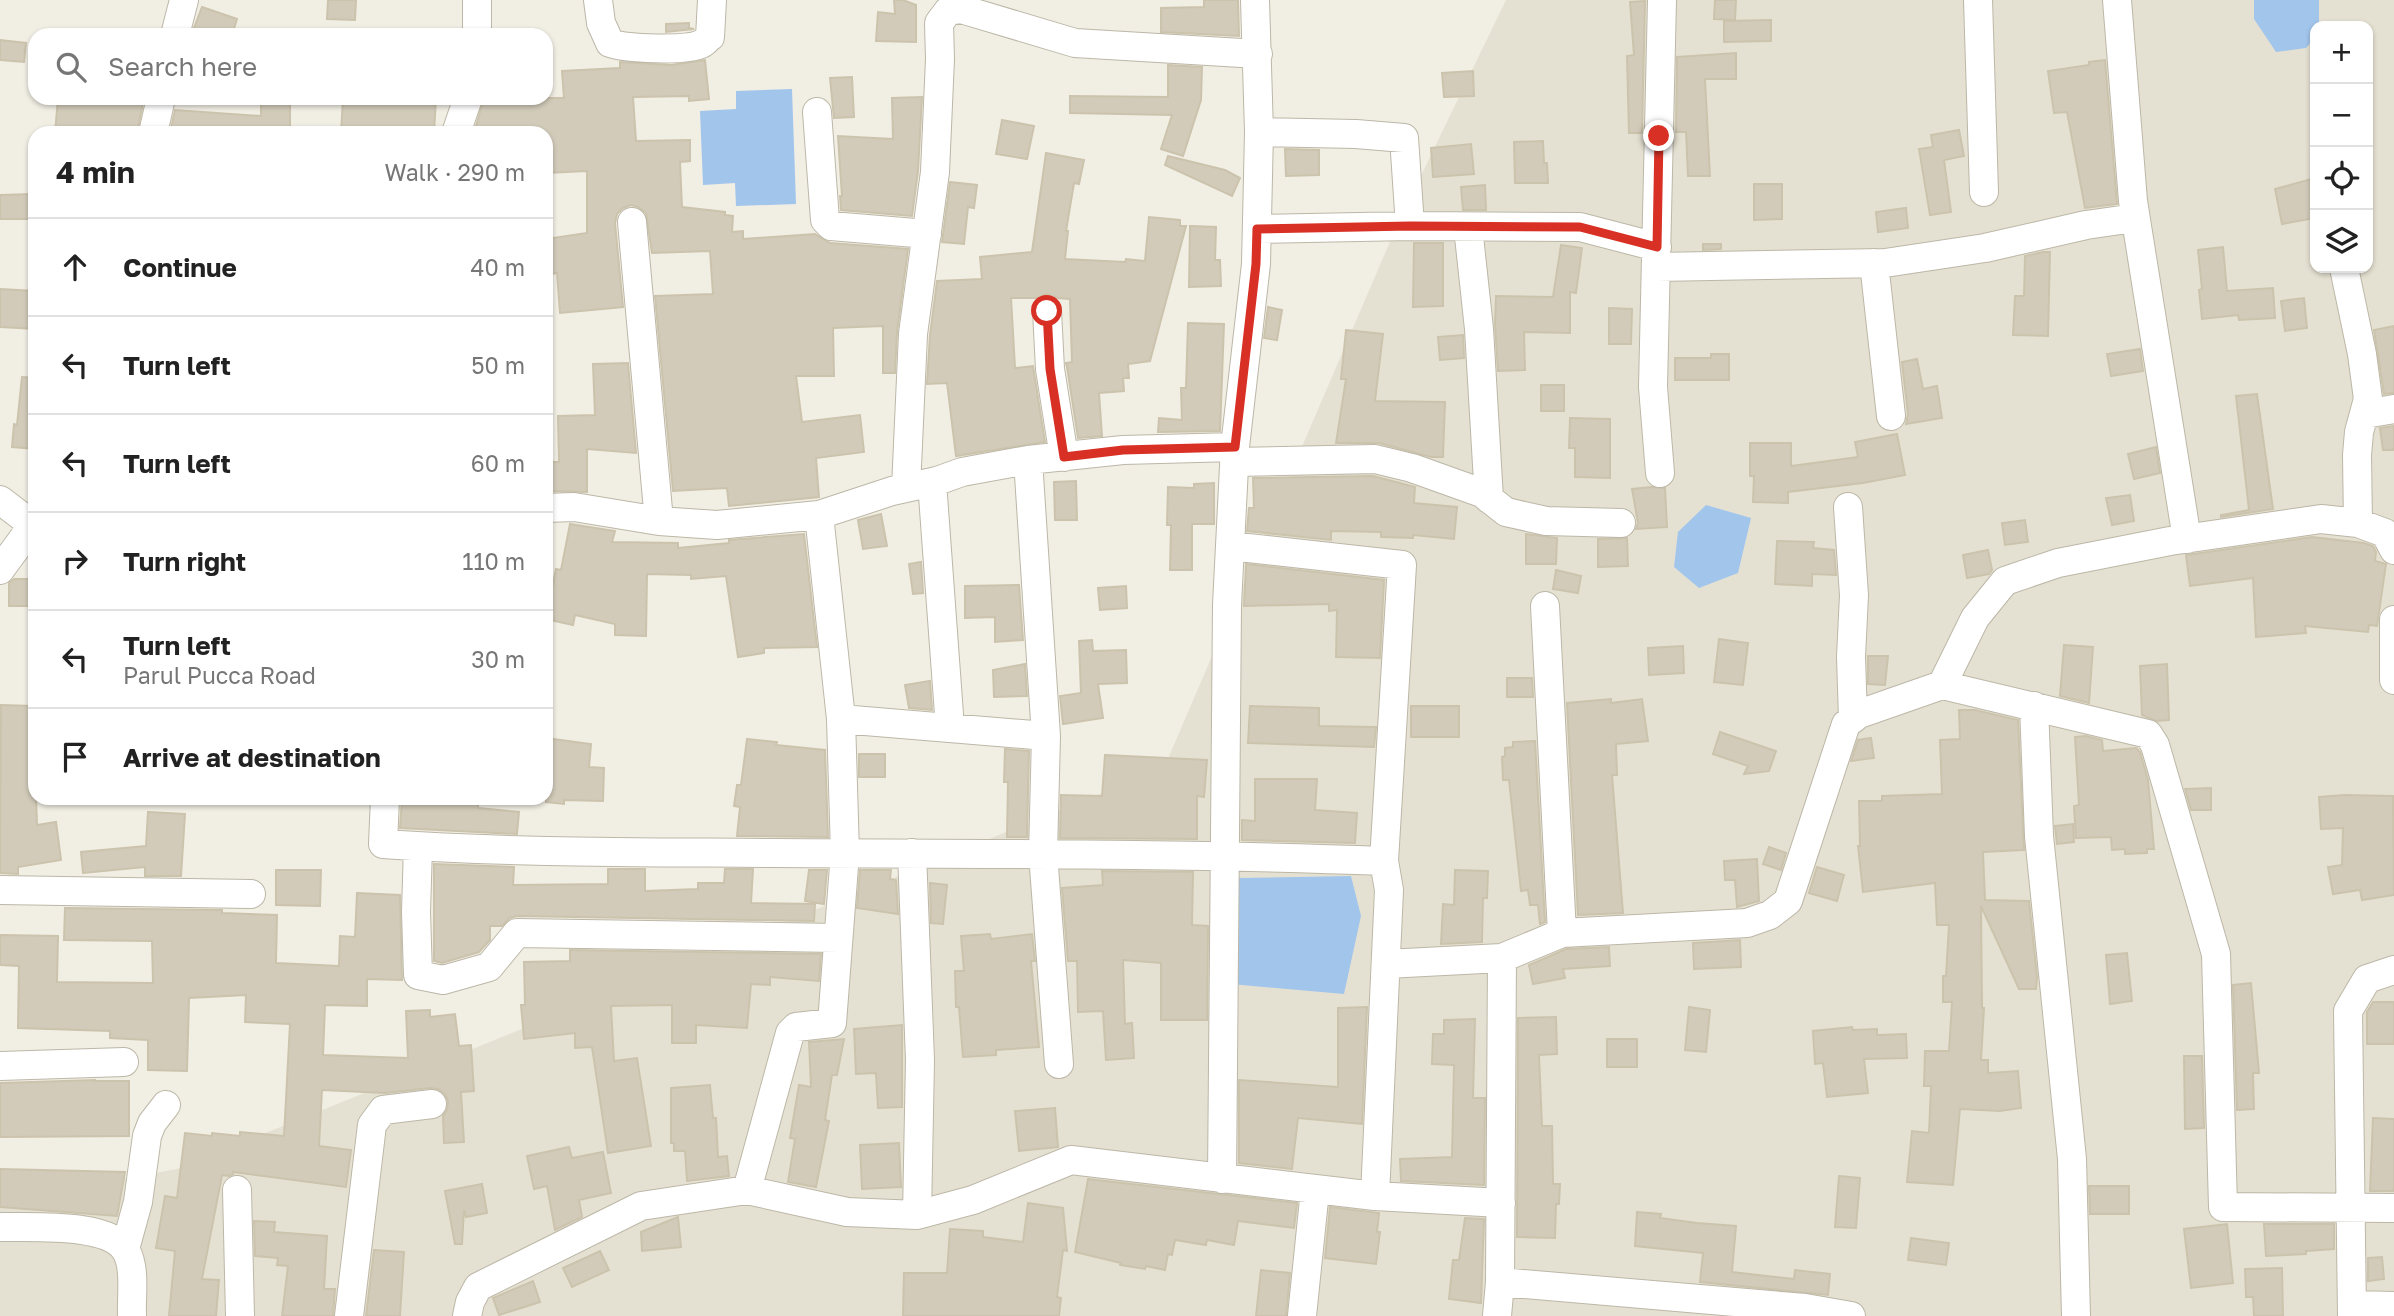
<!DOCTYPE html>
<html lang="en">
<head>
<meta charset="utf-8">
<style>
  :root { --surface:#fff; --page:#f6f6f6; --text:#222; --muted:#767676; --line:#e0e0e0 }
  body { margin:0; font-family:"Golos Text",sans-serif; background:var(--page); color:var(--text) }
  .controls { position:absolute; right:21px; top:21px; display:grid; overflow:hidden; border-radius:14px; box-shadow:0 2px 5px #0004 }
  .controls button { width:63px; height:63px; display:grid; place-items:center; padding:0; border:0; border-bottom:2px solid var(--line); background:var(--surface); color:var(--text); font:35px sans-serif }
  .stop { position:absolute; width:21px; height:21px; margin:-16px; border:5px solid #d93025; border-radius:50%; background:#fff }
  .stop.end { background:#d93025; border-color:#fff; box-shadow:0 2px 7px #0008 }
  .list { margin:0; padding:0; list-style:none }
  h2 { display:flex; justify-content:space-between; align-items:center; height:91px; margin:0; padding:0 28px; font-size:30px }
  h2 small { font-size:23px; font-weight:400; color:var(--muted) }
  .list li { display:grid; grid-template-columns:46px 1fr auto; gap:21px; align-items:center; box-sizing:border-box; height:98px; padding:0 28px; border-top:2px solid var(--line) }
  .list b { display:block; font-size:26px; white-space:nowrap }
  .list p { margin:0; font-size:23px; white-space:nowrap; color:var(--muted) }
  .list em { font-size:23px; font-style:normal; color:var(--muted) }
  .icon { flex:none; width:38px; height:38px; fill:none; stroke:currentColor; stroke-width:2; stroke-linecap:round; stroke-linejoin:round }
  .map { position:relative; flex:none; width:2394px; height:1316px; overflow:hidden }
  .search { position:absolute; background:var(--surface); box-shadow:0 2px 5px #0004; left:28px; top:28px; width:525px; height:77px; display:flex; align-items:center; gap:18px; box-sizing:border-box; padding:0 24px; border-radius:21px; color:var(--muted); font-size:26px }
  .panel { position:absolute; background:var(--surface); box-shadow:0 2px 5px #0004; left:28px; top:126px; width:525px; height:679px; border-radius:21px }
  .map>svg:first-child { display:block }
  .residential { fill:#e5e1d2; fill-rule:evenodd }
  .water { fill:#a2c5ec }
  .building { fill:#d2cbba; stroke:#ccc3ad; stroke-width:2 }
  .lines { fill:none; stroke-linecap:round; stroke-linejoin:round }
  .street-casing { stroke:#bcb7a7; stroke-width:30 }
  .street { stroke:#fff; stroke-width:28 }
  .route { stroke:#d93025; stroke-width:9 }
</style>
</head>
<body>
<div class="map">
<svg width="2394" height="1316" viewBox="0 0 2394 1316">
  <rect width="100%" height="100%" fill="#f1eee4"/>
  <path class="residential" d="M1506 0H2394V1316H0V1201L177 1169 1164 768 1398 223ZM2315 26H2368V268H2315Z"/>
  <path class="water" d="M2254 0H2319V26H2315V38L2306 48 2276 52 2254 19Z
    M792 89 796 204 736 206 735 183 703 185 700 111 736 109V91Z
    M1706 505 1751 518 1738 573 1699 588 1674 567 1678 532Z
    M1351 876 1361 916 1344 994 1231 984 1238 878Z"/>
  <path class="building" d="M328 0H356L355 20 327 19Z
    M894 0H903L916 5V42L876 41 878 12 895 14Z
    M1204 0H1238L1239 36 1161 32V8L1204 7Z
    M1715 0H1736L1735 20 1714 19Z
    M1645 1 1642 133H1629L1627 56 1634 55 1630 2Z
    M202 7 237 19 232 35H214L194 28Z
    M1771 20V41L1724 42V21Z
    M689 23V28L694 29 666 32V24Z
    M0 40 26 43 24 62 0 60Z
    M1736 53V79H1705L1710 176H1688L1686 132H1676L1677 57Z
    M705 60 709 99 689 101V96L633 97 636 141 690 140V161L680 162 682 207 725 212V215L733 216 732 232 743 231V239L815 234 830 243 908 249 897 332 895 373H883V326L833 328 834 376H796L802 422 860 415 864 452 816 458 819 497 729 506 727 488 673 491 655 296 713 294 710 251 652 253 646 213 638 207 631 205 623 208 617 214 615 223 623 307 560 313 557 273 551 274 546 239 587 233V171L546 173V133H474L484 98H564L562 71 620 68V62L671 65Z
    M2105 60 2117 204 2085 208 2067 112 2054 113 2048 71 2089 65V62Z
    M1168 65 1202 67 1201 100 1183 156 1161 149 1172 115 1070 113V96L1168 97Z
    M1473 71 1474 96 1444 97 1442 73Z
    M852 77 854 117 834 118 830 78Z
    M922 97 918 171 912 216 841 210 840 196H842L838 136 893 139 892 98Z
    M58 98H144L137 133H55Z
    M261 98H290V133H170L175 110 261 116Z
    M343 98H436L434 133H341Z
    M1002 120 1034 126 1027 159 996 154Z
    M1959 130 1964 156 1944 160 1951 212 1930 215 1919 149 1933 147 1931 135Z
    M1543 141 1544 163H1547L1548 183H1515L1514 142Z
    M1471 144 1474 174 1433 177 1431 148Z
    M1285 149 1319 150V175L1286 176Z
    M1046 153 1084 160 1079 184 1074 183 1066 231H1068L1065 259 1125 262 1126 259 1145 261 1149 217 1180 220V226H1186L1150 361 1128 364 1129 378H1123L1124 391 1099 393 1102 436 1078 438 1067 367 1066 363 1072 362 1070 299 1057 298 1047 294 1037 298H1011L1015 368 1033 366 1045 442 956 456 947 383 927 384 930 335 937 281 982 279 980 257 1032 252Z
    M1168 156 1225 170 1240 178 1232 196 1165 165Z
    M2315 178V218L2282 224 2275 189Z
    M950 182 977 185 974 208 968 207 964 244 942 242Z
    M1754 184H1782V219L1754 220Z
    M1485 185 1486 210H1463L1461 187Z
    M31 194 32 219H0V195Z
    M1906 208 1908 228 1878 232 1876 212Z
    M1190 226 1216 227 1215 260H1220L1221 286 1189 287Z
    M1414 243H1443V306L1413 307Z
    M1703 244H1721V249L1703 250Z
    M1561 245 1582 248 1576 293 1570 292V333L1524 332 1525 370 1498 371 1495 324 1496 296 1553 297Z
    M2223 247 2227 291 2273 288 2275 318 2239 320 2238 315 2202 319 2199 290 2202 289 2198 250Z
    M2043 252H2050L2048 336 2013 335 2015 296H2024L2025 256Z
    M0 289 35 291V329L0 327Z
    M2304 298 2307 328 2285 331 2281 301Z
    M1268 307 1282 310 1277 340 1264 338Z
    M1609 308 1632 309 1631 344H1609Z
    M1188 323 1224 324 1220 431 1158 432 1159 418 1182 420 1181 388H1186Z
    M2394 326V393L2384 394 2374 330Z
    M1346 330 1383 334 1375 401 1445 402 1443 457H1431L1379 443H1336L1346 379H1341Z
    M1463 335 1464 358 1440 360 1438 337Z
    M2140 349 2143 371 2111 376 2107 354Z
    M1711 354H1729V380H1675V358H1711Z
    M1917 359 1923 389 1937 386 1942 418 1906 424 1908 414 1902 362Z
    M628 363 636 453 587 449V492L547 491 546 462H559L558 416 595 415 593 364Z
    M22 377 35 378V449L12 447 14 424 17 425Z
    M1541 385H1564V411H1541Z
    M2257 394 2273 509 2221 517V515L2249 510 2236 396Z
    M1570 418 1610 419V478L1575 477V448H1569Z
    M2394 426V450H2383L2380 428Z
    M1897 434 1905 475 1863 483 1788 492V503L1753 502 1754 476H1750V443H1791V466L1858 457 1855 442Z
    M2156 447 2160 473 2134 479 2128 454Z
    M1373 476 1415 487 1414 503 1457 507 1454 539 1413 535V538L1381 537V532L1331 531V540L1247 531 1249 508H1254L1253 478Z
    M1076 481 1077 520H1055L1054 482Z
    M1214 483V524H1192V570H1170L1171 525H1167L1168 487 1194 488V484Z
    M1652 487 1665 488 1667 527 1636 529 1638 523 1632 489Z
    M2130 495 2134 521 2112 525 2106 498Z
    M881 514 887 546 863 549 858 520Z
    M2025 520 2028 542 2005 545 2002 523Z
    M570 524 615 531 612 542 678 543V548L729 543V540L804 534 817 647 764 648V653L738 657 726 576 691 579V575L647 574 646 636 615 635V624L575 615 573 625 546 619 556 569 561 570Z
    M1526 534 1557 538 1556 564H1526Z
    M2312 537 2364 543 2373 546 2376 552 2375 561 2386 564 2377 626 2369 625 2368 632 2305 626 2306 633 2256 637 2253 578 2190 586 2186 555Z
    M1627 538 1628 566 1598 567V539Z
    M1777 541 1814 542 1813 548 1834 550 1836 575 1812 574V586L1775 584Z
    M1988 550 1992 570 1989 574 1967 578 1963 555Z
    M921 562 923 593 913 594 909 564Z
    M1246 564 1384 580 1380 658 1336 657 1337 610 1329 611V604L1244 606Z
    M1556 570 1581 576 1578 593 1553 589Z
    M14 579H35V606H9V583Z
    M1019 585 1023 640 995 642V617L965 618V586Z
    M1126 586 1127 608 1100 610 1098 588Z
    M1719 639 1748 643 1743 685 1714 682Z
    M1092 640 1093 651 1126 650 1127 683 1098 684 1103 718 1063 724 1060 696 1081 693 1079 641Z
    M2064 645 2093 647 2089 703 2060 696Z
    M1683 646 1684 673 1649 675 1648 648Z
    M1868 656H1888L1885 685 1868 684Z
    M1025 664 1027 696 994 697 993 670Z
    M2167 664 2169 720 2156 721 2142 715 2140 666Z
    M1507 678H1532L1533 697H1507Z
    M930 681 932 710 909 708 905 685Z
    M1611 699V703L1642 699 1648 741 1616 744 1617 775H1612L1623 913 1578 915 1567 703Z
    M1 705 32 706 30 763H35L37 825 56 822 61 860 18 867V874L0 873Z
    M1250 706 1319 708V726L1376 727 1374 747 1248 743Z
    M1411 706H1459V737H1411Z
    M1959 710H1975L2018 720 2024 850 1983 852 1985 900 2029 901 2037 977 2036 989H2019L1981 906 1982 1008H1984L1981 1060H1988V1073L2018 1071 2021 1108 2000 1111 1960 1109 1953 1185 1907 1182 1912 1131 1929 1133 1931 1086H1924L1925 1051H1949L1952 1002H1943V976H1946L1949 925H1937L1935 883 1863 892 1858 846H1860L1859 801H1882V796L1942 794 1940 740 1960 739Z
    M1720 732 1776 751 1769 771 1744 774 1748 766 1713 754Z
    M2086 736 2102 740 2103 751 2136 748 2140 752 2148 780 2154 849H2147V853L2125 854V849L2112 850 2111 837 2076 838 2074 806 2079 805 2075 737Z
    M546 738 591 744 589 767 604 768 603 801 564 800V804L546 802Z
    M1871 738 1874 758 1851 761 1858 740Z
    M747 739 777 742 776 745 825 750 828 837 737 836 740 807 734 806 737 785H741Z
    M1535 741 1545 922 1540 924 1538 905H1530L1528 890 1521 891 1509 780H1503L1502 757 1505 756V748L1513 747V742Z
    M1005 749 1029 751 1027 837H1007L1008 782H1004Z
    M859 754H885V777H859Z
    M1105 755 1207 760 1204 797 1197 796V839L1060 838 1061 795 1102 796Z
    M1255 779H1317L1315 810 1357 813 1355 843 1242 840V820L1255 821Z
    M2211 788V810H2191L2185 789Z
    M2345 795 2393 796 2394 895 2362 900 2360 890 2333 894 2328 867 2342 865 2343 828 2321 829 2319 797Z
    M402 798 478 800V808L519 812 517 834 400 828Z
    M148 812 185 814 181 876H145V867L83 873 81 852 146 846Z
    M2073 824 2074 842 2057 844 2055 826Z
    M1769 847 1786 853 1781 870 1763 864Z
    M1757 859 1759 901 1737 907 1735 880H1725L1724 861Z
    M434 864 514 867 513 885 608 884V869H645V891L698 889V883H724L725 869H753L751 903 815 904 814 921 517 916 510 918 502 926H490V940L479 952 442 963 434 961Z
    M1817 867 1844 875 1837 901 1809 893Z
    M276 870H321L320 906 276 905Z
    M809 870H827L824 904 805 901Z
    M860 870H891L890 879 896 880 898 914 857 908Z
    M1455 870 1488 871 1487 898H1483L1482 942 1441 944 1443 904 1454 905Z
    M1102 871 1193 872 1192 925 1208 926 1207 1020H1161V963L1123 960 1125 1024 1132 1023 1134 1058 1106 1060 1103 1011 1078 1012 1077 961H1068L1062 888 1103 885Z
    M930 883 947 885 943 924 931 923Z
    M357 893 400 895 402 980 367 979V1006L325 1005 323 1055 408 1058 406 1011 430 1010V1017L455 1014 459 1046 471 1045 474 1091 461 1092 464 1142 444 1143 443 1116 447 1110 448 1101 445 1094 438 1089 430 1088 385 1093 322 1090 319 1146 351 1150 346 1187 233 1172V1174L229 1176 222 1175 202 1279 219 1280 216 1316H169L175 1251 156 1248 165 1196 177 1198 185 1133 212 1136V1133L240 1136V1132L284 1136 290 1024 245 1022 246 995 189 998 187 1071 148 1070V1040L110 1038V1031L18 1028 19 966 0 965V935L58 936 57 982 153 983 152 941 64 940 65 908 222 910V913L277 915 276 963 339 966 340 936 355 937Z
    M990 934 991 939 1032 934 1035 961H1031L1039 1047 996 1050V1055L963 1057 959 1007H956L955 971H964L961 936Z
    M1740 940 1741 967 1694 969 1693 943Z
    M1609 947 1610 966 1563 969 1565 978 1533 984 1529 965 1566 949Z
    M570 950 821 954 819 981 770 977V985L751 984 747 1028 696 1025V1043H672V1005L611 1006 614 1061 637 1058 651 1146 608 1153 592 1047 575 1048V1033L524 1039 521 1005H525L524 962 570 961Z
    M2127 953 2132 1001 2110 1004 2106 955Z
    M2251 983 2259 1073H2253L2254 1109 2237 1110 2233 985Z
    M2373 1002H2394V1044H2367V1012Z
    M1367 1007 1362 1124 1298 1118 1292 1169 1239 1163V1080L1338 1087V1008Z
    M1689 1007 1710 1010 1706 1052 1685 1050Z
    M1556 1017 1557 1054 1539 1055 1542 1126H1552L1553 1184H1560L1559 1204H1556L1555 1238 1517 1237 1518 1018Z
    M1475 1019 1473 1098H1485L1484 1185 1401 1181 1400 1159 1452 1157 1454 1065 1432 1064 1433 1034H1444V1020Z
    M902 1025V1107L878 1108 876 1073 856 1074 854 1029Z
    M1852 1027 1853 1030 1877 1029V1035L1906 1034 1907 1058 1864 1059 1868 1093 1827 1097 1823 1063 1815 1064 1813 1031Z
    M844 1039 837 1075H832L825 1120 829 1121 816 1187 788 1182 795 1139 790 1138 799 1085 811 1087 809 1042Z
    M1607 1039H1637V1067H1607Z
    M2184 1056H2202L2204 1128 2185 1129Z
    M95 1080V1081H129V1136L0 1137V1083Z
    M710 1085 713 1118H716L718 1157 727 1156 729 1176 687 1181 685 1151H674V1143H671V1088Z
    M1055 1108 1058 1147 1019 1151 1015 1111Z
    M2373 1118 2394 1119V1191H2370Z
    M899 1143 901 1187 862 1189 860 1145Z
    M569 1147 572 1158 603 1152 611 1193 579 1200 582 1217 555 1230 547 1186 534 1189 527 1156Z
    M0 1169 125 1172 117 1216 0 1207Z
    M1839 1176 1860 1178 1856 1228 1835 1227Z
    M1088 1179 1297 1203 1294 1228 1238 1221 1234 1245 1207 1240 1206 1245 1175 1240 1172 1255 1168 1254 1165 1270 1146 1266 1145 1269 1120 1265 1121 1263 1075 1252Z
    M482 1184 487 1213 466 1217 464 1210 462 1244H455L445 1191Z
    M2089 1186H2129V1214H2090Z
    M1028 1203 1063 1208 1067 1251 1063 1250 1057 1297 1061 1298 1059 1316H903L904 1273H947L950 1229 983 1231V1237L1023 1242Z
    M1330 1207 1379 1213 1377 1232H1380L1376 1264 1325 1258Z
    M1637 1212 1661 1214 1660 1218 1697 1223 1736 1226 1732 1272 1794 1279 1795 1270 1830 1274 1828 1295 1700 1282 1703 1253 1635 1246Z
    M678 1217 681 1247 642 1251 641 1232Z
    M1465 1218 1484 1219 1481 1303 1449 1299 1453 1260H1459Z
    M254 1221 275 1222 274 1232 327 1236 324 1289H335L333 1316H282L288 1266 277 1265 278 1258 255 1256Z
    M2227 1224 2233 1283 2191 1288 2184 1229Z
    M2264 1224H2334V1249L2306 1251V1254L2266 1256Z
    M1911 1238 1949 1243 1946 1265 1908 1260Z
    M374 1250 404 1252 400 1316H366Z
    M600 1251 609 1270 572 1287 563 1268Z
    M2382 1257 2384 1279 2368 1281V1258Z
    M2282 1268 2283 1316H2254L2253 1297H2246L2245 1269Z
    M1261 1270 1290 1273 1286 1316H1256Z
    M533 1281 540 1302 499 1315 493 1298Z"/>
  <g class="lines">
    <g class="street-casing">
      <path id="street" d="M477 0V35
        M598 0 601 23 610 43C626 49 686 51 701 44 704 43 708 38 710 37L712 0
        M1978 0 1984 192
        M2117 0 2133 201 2187 539
        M175 35 184 0
        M817 112 825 220 831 226 927 234
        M1259 132 1356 134 1404 138 1410 226
        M153 133 161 98
        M456 133 468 98
        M632 222 659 521
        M1468 227 1479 329 1489 499
        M1257 229 1410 226 1580 227 1657 247
        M1874 263 1891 416
        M1656 267 1885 263 1985 248 2086 225 2135 218
        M2344 268 2362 354 2368 399 2359 432 2357 455 2358 523
        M1047 311 1050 369 1064 457
        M2365 414 2394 409
        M1028 460 1046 736
        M1234 462 1375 459 1412 468 1482 493 1506 512 1546 521 1621 523
        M1660 473 1653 387 1662 0
        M932 482 950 728
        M906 488 913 334 935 172 940 59 939 23 948 11 961 9 1075 43 1258 54
        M0 500 33 525 0 570
        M1848 507 1854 595 1851 657 1853 719
        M546 508 574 507 659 521 717 525 819 515
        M1230 546 1402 565 1384 861 1389 890 1375 1196
        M1545 606 1562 933
        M2394 620V680
        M1942 685 1975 618 2005 581 2058 563 2170 541 2321 519 2358 523 2385 533 2394 550
        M2034 706 2039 836 2072 1159 2076 1316
        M385 798 383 844C514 853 644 852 775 853 978 854 1181 853 1384 861
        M418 847 416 912 418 975 443 980 489 967 517 933 838 938
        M912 853 920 1060 917 1215
        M0 890 251 894
        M1386 964 1502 958 1562 933 1747 923 1770 915 1788 901 1846 724 1859 714 1942 685 2148 734 2155 745 2216 954 2223 1207 2394 1208
        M1059 1064 1043 854 1046 736 841 719 819 515 892 491 937 481 962 472 1028 460 1123 450 1235 447
        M0 1066 124 1062
        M1222 1179 1227 605 1235 447 1256 264 1259 132 1255 0
        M237 1190 240 1316
        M747 1190 790 1033 796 1027 832 1023 845 853 841 719
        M0 1227C30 1228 110 1222 126 1251 136 1268 131 1297 132 1316
        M125 1249 138 1202 147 1136 152 1123 166 1105
        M1500 1282 1805 1308 1851 1316
        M2352 1305 2394 1306
        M349 1316 372 1125 383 1110 432 1104
        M467 1316 470 1302 478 1287 641 1206 747 1190 847 1212 917 1215 973 1200 1071 1160 1375 1196 1501 1203
        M1302 1316 1315 1190
        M1497 1316 1500 1282 1502 958
        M2352 1316 2348 1011 2367 979 2394 970"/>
    </g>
    <use href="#street" class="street"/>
  </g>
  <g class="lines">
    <path class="route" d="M1047 311 1050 369 1064 457 1123 450 1235 447 1256 264 1257 229 1410 226 1580 227 1657 247 1659 136"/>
  </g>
</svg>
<div class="controls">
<button>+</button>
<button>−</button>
<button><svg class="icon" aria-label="locate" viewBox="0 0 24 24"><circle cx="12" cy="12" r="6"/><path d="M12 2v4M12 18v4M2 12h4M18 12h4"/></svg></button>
<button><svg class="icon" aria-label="layers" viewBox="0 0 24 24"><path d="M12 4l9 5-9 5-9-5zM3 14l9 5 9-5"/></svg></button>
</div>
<div class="stop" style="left:1047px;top:311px"></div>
<div class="stop end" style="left:1659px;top:136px"></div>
<div class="search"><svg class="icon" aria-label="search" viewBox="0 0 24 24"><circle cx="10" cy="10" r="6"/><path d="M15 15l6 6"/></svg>Search here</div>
<section class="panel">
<h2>4 min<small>Walk · 290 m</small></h2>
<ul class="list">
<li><svg class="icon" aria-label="ahead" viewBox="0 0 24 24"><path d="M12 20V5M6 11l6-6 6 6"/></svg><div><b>Continue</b></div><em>40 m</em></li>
<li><svg class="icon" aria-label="left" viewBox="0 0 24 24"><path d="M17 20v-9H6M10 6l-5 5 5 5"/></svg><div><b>Turn left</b></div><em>50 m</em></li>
<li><svg class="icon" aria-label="left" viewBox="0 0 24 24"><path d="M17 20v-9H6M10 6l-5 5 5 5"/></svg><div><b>Turn left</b></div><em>60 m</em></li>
<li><svg class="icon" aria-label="right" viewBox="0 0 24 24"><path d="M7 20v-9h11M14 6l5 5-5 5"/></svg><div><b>Turn right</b></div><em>110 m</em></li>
<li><svg class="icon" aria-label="left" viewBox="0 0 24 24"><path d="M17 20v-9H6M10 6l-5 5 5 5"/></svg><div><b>Turn left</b><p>Parul Pucca Road</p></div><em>30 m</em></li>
<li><svg class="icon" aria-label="arrive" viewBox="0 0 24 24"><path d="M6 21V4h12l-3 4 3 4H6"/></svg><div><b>Arrive at destination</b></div></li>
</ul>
</section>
</div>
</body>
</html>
